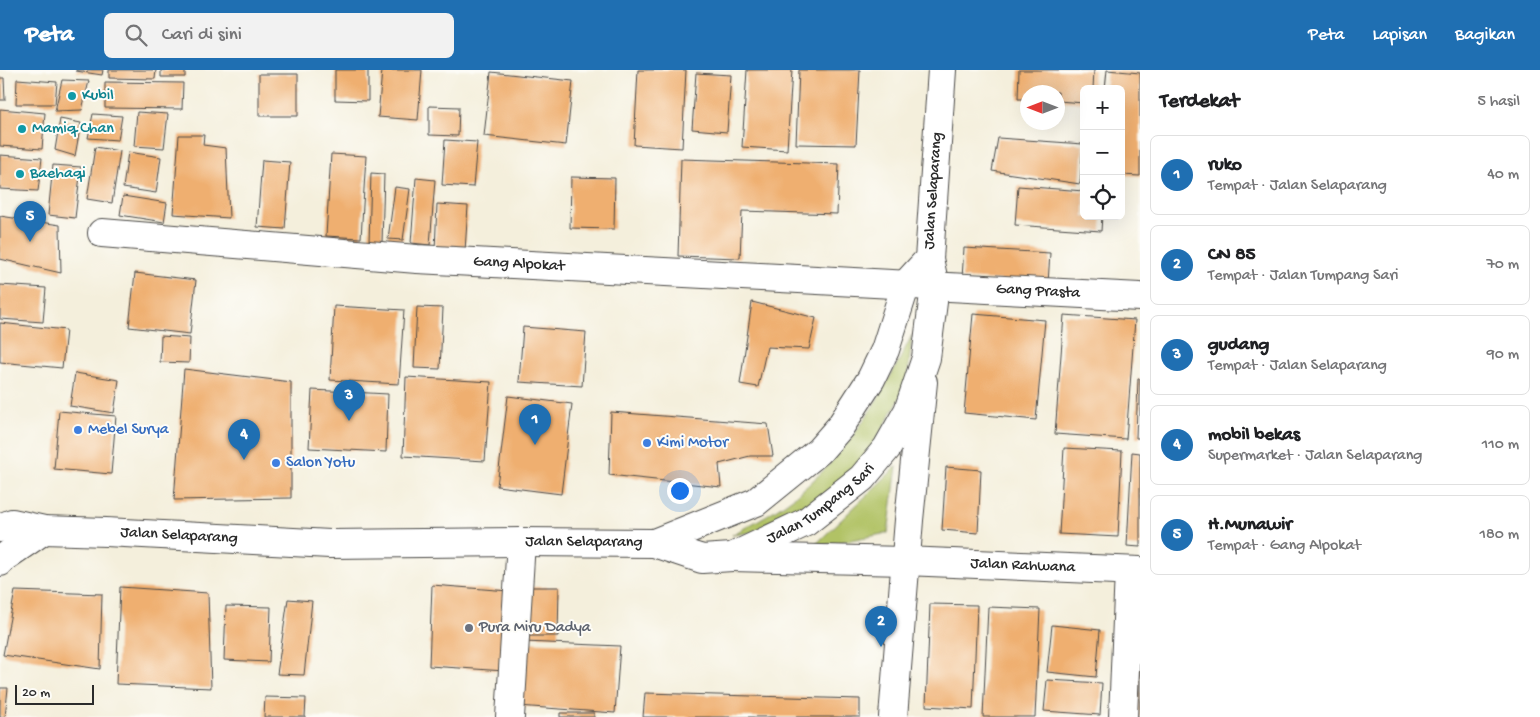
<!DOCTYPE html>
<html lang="id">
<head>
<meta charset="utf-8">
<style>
  :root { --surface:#fff; --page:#f2f2f2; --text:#202124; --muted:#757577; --line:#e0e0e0; --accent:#1f6fb2 }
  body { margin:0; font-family:"Gochi Hand",sans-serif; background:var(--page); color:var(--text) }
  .controls { position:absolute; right:15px; top:15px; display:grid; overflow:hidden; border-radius:8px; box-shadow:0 5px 20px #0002 }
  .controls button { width:45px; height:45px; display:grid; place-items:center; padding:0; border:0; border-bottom:1px solid var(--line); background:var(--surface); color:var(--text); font:25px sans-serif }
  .compass { position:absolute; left:1020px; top:15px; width:45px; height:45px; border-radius:50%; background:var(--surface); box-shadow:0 5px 20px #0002; rotate:270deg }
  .scale { position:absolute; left:15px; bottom:12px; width:79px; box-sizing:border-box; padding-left:5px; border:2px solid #2b2b2b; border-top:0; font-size:14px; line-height:18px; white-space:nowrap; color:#2b2b2b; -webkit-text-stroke:4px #fdfcf7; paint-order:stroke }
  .you { position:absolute; left:679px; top:420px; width:18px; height:18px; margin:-12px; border:4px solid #fff; border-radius:50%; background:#1a73e8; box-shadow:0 0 0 8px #1a73e833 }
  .badge { display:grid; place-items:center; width:32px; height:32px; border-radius:50%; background:var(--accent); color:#fff; font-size:16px; font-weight:700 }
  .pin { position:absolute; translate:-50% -41px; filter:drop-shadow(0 1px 2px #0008) }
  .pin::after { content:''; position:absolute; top:26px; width:18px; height:15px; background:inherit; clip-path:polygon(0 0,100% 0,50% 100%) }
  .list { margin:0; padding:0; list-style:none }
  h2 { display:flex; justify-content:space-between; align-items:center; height:65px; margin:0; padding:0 20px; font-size:21px }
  h2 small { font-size:16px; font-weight:400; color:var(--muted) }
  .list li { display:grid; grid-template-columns:32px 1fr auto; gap:15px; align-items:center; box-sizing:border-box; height:80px; margin:0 10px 10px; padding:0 10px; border:1px solid var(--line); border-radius:8px }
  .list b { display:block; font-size:19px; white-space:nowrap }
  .list p { margin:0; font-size:16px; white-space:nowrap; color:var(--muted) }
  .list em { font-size:16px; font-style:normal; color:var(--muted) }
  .icon { flex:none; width:28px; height:28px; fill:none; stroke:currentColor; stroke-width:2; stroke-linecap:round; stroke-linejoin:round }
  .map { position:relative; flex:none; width:1140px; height:647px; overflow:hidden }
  header { display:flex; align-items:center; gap:30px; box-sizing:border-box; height:70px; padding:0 25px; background:var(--accent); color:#fff }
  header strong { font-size:24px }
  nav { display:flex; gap:28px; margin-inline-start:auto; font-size:18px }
  .search { width:350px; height:45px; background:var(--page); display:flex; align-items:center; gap:12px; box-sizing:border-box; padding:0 18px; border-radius:8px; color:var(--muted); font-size:19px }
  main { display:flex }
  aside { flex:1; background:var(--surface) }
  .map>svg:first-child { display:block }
  .green { fill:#b1c265; stroke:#6e7648 }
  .building { fill:#efaf70 }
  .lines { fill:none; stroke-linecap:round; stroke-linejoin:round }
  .street-casing { stroke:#494846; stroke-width:30 }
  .secondary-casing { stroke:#494846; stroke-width:30 }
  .primary-casing { stroke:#494846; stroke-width:30 }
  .street { stroke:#fff; stroke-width:28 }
  .secondary { stroke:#fff; stroke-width:28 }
  .primary { stroke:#fff; stroke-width:28 }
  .culture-dot { fill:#0f9aa8; stroke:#fdfcf7; stroke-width:2 }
  .shop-dot { fill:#3f7fe0; stroke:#fdfcf7; stroke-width:2 }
  .worship-dot { fill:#6b7280; stroke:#fdfcf7; stroke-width:2 }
  .labels { text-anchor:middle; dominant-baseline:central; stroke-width:4; stroke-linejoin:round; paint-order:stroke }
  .culture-label { font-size:16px; fill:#0d838f; stroke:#fdfcf7; text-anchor:start }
  .street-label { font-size:16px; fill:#2b2b2b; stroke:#fdfcf7 }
  .shop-label { font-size:16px; fill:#366cbe; stroke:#fdfcf7; text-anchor:start }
  .worship-label { font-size:16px; fill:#5b616d; stroke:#fdfcf7; text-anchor:start }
</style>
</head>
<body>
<header>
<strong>Peta</strong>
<div class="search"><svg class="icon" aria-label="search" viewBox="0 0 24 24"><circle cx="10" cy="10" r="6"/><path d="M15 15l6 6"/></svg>Cari di sini</div>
<nav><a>Peta</a><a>Lapisan</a><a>Bagikan</a></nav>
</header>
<main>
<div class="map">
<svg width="1140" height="647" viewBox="0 0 1140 647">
  <rect width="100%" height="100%" fill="#fdfcf7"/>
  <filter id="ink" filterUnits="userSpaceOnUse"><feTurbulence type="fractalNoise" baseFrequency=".02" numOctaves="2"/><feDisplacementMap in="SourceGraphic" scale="10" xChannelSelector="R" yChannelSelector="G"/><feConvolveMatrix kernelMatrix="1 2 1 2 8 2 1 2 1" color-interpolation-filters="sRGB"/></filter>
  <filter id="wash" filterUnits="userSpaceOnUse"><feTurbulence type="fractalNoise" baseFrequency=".0096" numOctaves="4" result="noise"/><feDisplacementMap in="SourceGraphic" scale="20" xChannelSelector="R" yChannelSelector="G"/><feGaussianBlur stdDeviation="1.12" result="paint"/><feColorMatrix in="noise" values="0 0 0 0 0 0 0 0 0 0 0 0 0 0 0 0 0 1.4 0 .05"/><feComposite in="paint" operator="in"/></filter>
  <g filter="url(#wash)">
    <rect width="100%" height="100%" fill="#f4efdc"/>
    <path class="green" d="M912 265 907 315 872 378 846 410 782 452 748 463 732 465C755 452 780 439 800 422 851 380 883 323 912 265Z
      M897 396 888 463 813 477Z"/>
    <g id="blocks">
      <path class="building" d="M76 0H103L102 5 76 1Z
        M109 0H156L155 9 109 8Z
        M161 0H185V7H161Z
        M335 0H368V31L335 30Z
        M382 0H422L418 50 378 47Z
        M638 0H686L682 78 634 75Z
        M747 0H792L787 80 742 77Z
        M799 0H860L856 75 796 74Z
        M1019 0H1094L1093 19H1084V33L1058 31V22H1028V29H1018Z
        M1107 0 1140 3V106L1121 105V19H1105Z
        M491 2 573 11 566 75 484 66Z
        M696 3 731 5 727 62 692 59Z
        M259 4H298V46H259Z
        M0 8H4L5 30H0Z
        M17 9 57 12 55 34H16Z
        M62 10 89 11 82 40 55 41Z
        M105 12 183 13 182 39 105 38Z
        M429 36 459 37 458 66 429 65Z
        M0 39 45 43 42 79 0 76Z
        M137 42 168 44 164 78 134 76Z
        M93 44 122 46 118 70 88 68Z
        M60 49 81 53 75 86 55 80Z
        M179 65H204L203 75 226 78 229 148 173 144Z
        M998 68 1083 74 1080 114 992 101Z
        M445 70 477 72 473 117 442 115Z
        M95 77 120 81 112 133 87 129Z
        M128 82 161 87 156 123 123 118Z
        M331 84 366 86 361 168 326 166Z
        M0 85 42 88 38 121 0 119Z
        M681 89 839 94 837 144 742 141 740 188 678 186Z
        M262 90 290 92 285 159 257 157Z
        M53 95 81 97 75 148 48 145Z
        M371 103 384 104 382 173H369Z
        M571 107 615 108 614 159 570 158Z
        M416 108 435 110 430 175 411 173Z
        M1018 116 1084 121V146H1102L1101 161 1015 155Z
        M395 117 410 119 403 170 388 169Z
        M123 126 167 133 164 152 120 145Z
        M437 134 468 136 465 181 435 180Z
        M0 146 60 155 61 203 0 189Z
        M964 178 1050 183 1048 213 962 208Z
        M135 203 196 210 190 264 129 257Z
        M0 215 46 218 43 252 0 249Z
        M752 232 816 248 809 279 767 277 758 317 740 314Z
        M334 236 404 240 399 314 330 310Z
        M417 237 443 238 440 299 414 298Z
        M973 244 1045 250 1036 350 964 343Z
        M1064 245 1135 250 1126 369 1055 364Z
        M0 253 66 260 62 298 0 292Z
        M523 257 586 262 582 316 519 312Z
        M161 266 190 268 189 293 160 292Z
        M184 299 291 312V428L174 430Z
        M75 303 119 310 114 343 70 336Z
        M406 307 491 312 485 391 403 386Z
        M1138 309H1140V368H1136Z
        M312 320 388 324 386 382 309 378Z
        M508 326 572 334 561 424 497 416Z
        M59 341 116 346 111 404 54 399Z
        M611 342 768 354 773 386H750L719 394 721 417 609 405Z
        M1064 378 1122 381 1118 467 1059 464Z
        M1132 382 1140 383V477L1127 476Z
        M946 397 981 400 978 463 942 460Z
        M432 515 509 521 505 601 429 596Z
        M120 517 208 523 211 618 116 614Z
        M528 517H559L558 566H528Z
        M15 521 102 524 100 599 3 585Z
        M288 529 312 531 304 605 277 604Z
        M930 534 977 535 973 639 926 636Z
        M226 536 271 537 269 592 224 590Z
        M988 537 1040 539 1035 647H983Z
        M1052 555 1100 560 1096 607 1047 602Z
        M524 572 620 576 615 643 518 636Z
        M1138 579H1140V647H1135Z
        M1047 610 1102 613 1100 645 1044 641Z
        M0 618H8L5 647H0Z
        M645 623 860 629V647H643Z
        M265 627 306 628 305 647H264Z
        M560 643H594V647H560Z"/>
    </g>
  </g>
  <g filter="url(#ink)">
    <use href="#blocks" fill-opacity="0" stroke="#494846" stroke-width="1"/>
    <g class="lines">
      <g class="street-casing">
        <g id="street">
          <path id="s1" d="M102 163 417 189 1140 227"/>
          <path d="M510 647 521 472"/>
          <path d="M1123 647 1129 501"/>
        </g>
      </g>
      <g class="secondary-casing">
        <g id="secondary">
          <path id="s2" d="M732 487 905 491 1140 501"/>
          <path d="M893 647 909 450 923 312"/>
        </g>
      </g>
      <g class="primary-casing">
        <g id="primary">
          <path id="s3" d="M0 458 12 453 44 460 106 462 330 474 521 472 654 473 756 432 819 381 840 357 871 309 885 280 906 214 929 189 942 0"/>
          <path id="s4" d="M654 473 702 489 732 487 806 452 862 408 887 378 908 341 926 288 935 216 929 189"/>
          <path d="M0 492 3 488 44 460"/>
        </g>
      </g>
      <use href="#street" class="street"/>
      <use href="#secondary" class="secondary"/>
      <use href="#primary" class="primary"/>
    </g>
  </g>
  <g class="culture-dot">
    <circle cx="72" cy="26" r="5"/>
    <circle cx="22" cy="59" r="5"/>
    <circle cx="20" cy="104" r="5"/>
  </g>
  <g class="shop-dot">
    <circle cx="78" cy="360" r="5"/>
    <circle cx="647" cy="373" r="5"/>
    <circle cx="276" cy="393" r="5"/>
  </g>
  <circle class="worship-dot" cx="469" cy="558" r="5"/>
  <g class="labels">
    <g class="culture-label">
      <text x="82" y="26">Kubil</text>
      <text x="32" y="59">Mamiq Chan</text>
      <text x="30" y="104">Baehaqi</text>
    </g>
    <g class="street-label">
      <text stroke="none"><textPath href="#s3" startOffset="1140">Jalan Selaparang</textPath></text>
      <text stroke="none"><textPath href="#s1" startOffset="418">Gang Alpokat</textPath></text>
      <text stroke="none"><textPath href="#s1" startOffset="938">Gang Prasta</textPath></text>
      <text stroke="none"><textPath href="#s4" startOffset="185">Jalan Tumpang Sari</textPath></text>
      <text stroke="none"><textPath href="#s3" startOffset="181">Jalan Selaparang</textPath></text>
      <text stroke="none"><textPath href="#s3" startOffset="586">Jalan Selaparang</textPath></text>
      <text stroke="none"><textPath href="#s2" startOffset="291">Jalan Rahwana</textPath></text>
    </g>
    <g class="shop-label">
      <text x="88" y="360">Mebel Surya</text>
      <text x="657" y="373">Kimi Motor</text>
      <text x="286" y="393">Salon Yotu</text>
    </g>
    <g class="worship-label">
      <text x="479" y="558">Pura Miru Dadya</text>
    </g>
  </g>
</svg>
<div class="controls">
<button>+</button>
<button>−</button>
<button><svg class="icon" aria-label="locate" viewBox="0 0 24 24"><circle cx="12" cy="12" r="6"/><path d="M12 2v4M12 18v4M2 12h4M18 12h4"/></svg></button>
</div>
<svg class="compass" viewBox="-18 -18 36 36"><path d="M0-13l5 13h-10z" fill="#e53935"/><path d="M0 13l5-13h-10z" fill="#757577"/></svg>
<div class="scale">20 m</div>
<div class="you"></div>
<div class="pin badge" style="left:535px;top:375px">1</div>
<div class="pin badge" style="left:881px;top:577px">2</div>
<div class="pin badge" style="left:349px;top:351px">3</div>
<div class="pin badge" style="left:244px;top:390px">4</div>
<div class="pin badge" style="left:30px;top:172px">5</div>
</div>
<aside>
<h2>Terdekat<small>5 hasil</small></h2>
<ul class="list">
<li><span class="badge">1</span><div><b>ruko</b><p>Tempat · Jalan Selaparang</p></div><em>40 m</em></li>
<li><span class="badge">2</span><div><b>CN 85</b><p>Tempat · Jalan Tumpang Sari</p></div><em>70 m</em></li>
<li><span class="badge">3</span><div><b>gudang</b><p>Tempat · Jalan Selaparang</p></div><em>90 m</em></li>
<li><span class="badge">4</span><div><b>mobil bekas</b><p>Supermarket · Jalan Selaparang</p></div><em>110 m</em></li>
<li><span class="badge">5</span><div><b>H.Munawir</b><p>Tempat · Gang Alpokat</p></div><em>180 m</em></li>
</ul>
</aside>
</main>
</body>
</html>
